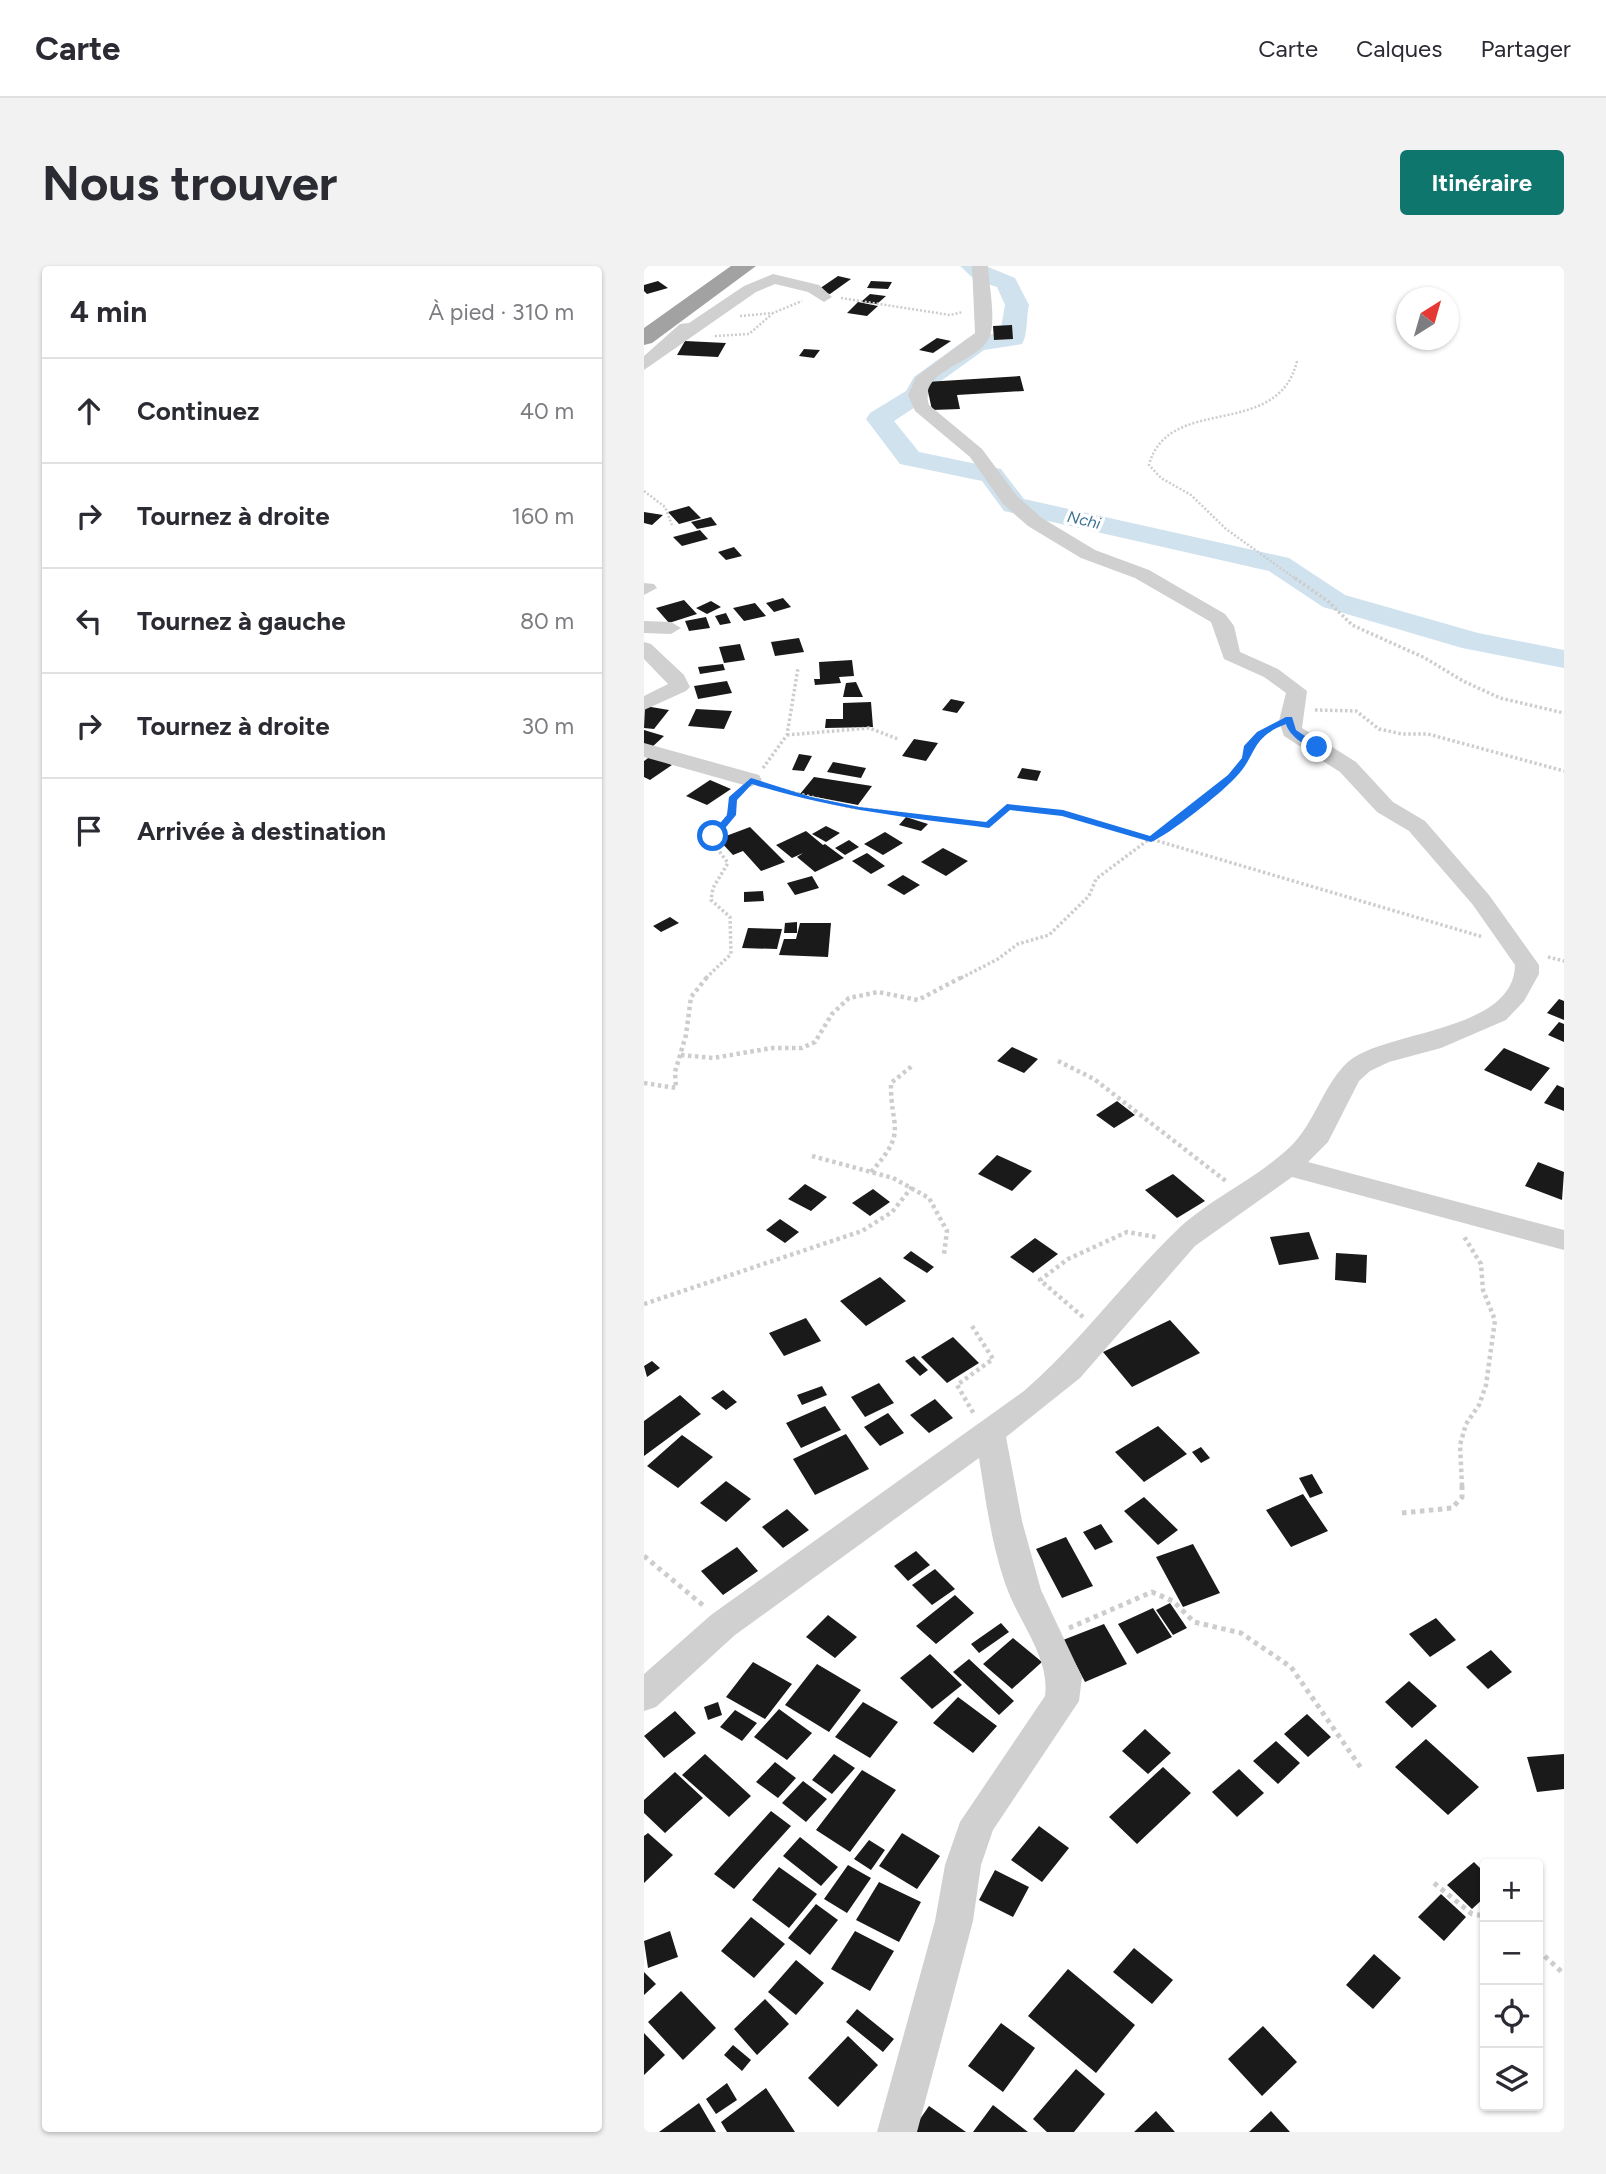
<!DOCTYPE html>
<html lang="fr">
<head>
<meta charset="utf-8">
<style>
  :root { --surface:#fff; --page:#f2f2f3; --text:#2b2b33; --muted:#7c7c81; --line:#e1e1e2; --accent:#0f766e }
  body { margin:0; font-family:Figtree,sans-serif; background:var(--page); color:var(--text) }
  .controls { position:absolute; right:21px; bottom:21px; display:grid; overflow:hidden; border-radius:7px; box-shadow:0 2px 5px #0004 }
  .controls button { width:63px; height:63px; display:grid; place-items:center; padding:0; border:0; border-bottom:2px solid var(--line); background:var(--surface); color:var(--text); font:35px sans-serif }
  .compass { position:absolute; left:752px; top:21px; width:63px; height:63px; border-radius:50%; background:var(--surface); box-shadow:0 2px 5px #0004; rotate:37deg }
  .stop { position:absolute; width:21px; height:21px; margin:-16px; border:5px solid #1a73e8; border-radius:50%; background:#fff }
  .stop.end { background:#1a73e8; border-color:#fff; box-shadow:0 2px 7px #0008 }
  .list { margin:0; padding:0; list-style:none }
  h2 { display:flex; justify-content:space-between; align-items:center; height:91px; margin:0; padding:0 28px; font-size:30px }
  h2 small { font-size:23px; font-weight:400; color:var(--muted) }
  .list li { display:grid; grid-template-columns:46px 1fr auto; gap:21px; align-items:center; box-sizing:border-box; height:105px; padding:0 28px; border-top:2px solid var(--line) }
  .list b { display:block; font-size:26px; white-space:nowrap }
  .list em { font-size:23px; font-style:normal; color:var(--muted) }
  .icon { flex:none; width:38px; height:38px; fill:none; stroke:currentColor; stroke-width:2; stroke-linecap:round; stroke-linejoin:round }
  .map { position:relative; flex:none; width:920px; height:1866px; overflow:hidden; border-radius:7px }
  header { display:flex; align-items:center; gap:42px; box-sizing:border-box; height:98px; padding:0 35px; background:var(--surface); border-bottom:2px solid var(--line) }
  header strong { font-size:33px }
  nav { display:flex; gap:38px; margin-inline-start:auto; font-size:24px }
  .intro { display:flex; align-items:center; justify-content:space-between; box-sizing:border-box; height:168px; padding:0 42px }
  h1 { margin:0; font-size:49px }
  .button { padding:18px 32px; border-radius:7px; background:var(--accent); color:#fff; font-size:24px; font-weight:700 }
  main { display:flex; gap:42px; padding:0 42px }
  aside { flex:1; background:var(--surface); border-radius:7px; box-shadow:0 2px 5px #0004 }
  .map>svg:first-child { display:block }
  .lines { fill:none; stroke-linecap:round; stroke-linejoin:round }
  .river { fill:#cfe2ee; fill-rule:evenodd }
  .building { fill:#1a1a1a }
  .path-far3 { stroke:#cdcdcd; stroke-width:2.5; stroke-dasharray:2 2; stroke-linecap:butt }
  .path-far2 { stroke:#cdcdcd; stroke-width:3.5; stroke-dasharray:2.5 2.5; stroke-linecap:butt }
  .path-far1 { stroke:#cdcdcd; stroke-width:4.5; stroke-dasharray:3.5 3.5; stroke-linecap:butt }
  .path { stroke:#cdcdcd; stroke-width:5; stroke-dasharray:4.5 4.5; stroke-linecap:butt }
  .minor { fill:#d0d0d0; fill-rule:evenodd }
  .trunk { fill:#a2a2a2; fill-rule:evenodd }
  .route { fill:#1a73e8 }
  .labels { text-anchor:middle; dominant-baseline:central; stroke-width:7; stroke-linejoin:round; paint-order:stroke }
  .far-water-label { font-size:16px; font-style:italic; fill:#3f7597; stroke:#fff }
</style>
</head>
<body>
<header>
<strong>Carte</strong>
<nav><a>Carte</a><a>Calques</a><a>Partager</a></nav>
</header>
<div class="intro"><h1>Nous trouver</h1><a class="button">Itinéraire</a></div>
<main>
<aside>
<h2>4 min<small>À pied · 310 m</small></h2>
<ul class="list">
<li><svg class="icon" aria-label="ahead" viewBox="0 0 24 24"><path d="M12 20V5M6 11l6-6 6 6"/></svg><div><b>Continuez</b></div><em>40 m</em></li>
<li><svg class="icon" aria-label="right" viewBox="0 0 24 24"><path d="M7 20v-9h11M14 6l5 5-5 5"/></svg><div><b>Tournez à droite</b></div><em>160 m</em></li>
<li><svg class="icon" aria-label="left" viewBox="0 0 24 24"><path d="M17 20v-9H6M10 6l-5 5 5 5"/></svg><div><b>Tournez à gauche</b></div><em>80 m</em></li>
<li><svg class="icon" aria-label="right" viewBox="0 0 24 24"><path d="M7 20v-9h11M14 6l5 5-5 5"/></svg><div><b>Tournez à droite</b></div><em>30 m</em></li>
<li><svg class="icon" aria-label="arrive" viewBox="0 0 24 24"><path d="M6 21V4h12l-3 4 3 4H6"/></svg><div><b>Arrivée à destination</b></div></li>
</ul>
</aside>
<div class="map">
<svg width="920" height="1866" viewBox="0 0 920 1866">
  <rect width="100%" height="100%" fill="#fff"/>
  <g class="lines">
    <path class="river" d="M316 0H342L371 12 385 39C382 51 384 69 378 78L340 84 290 120 282 134 250 155 275 186 357 203 380 233 645 292 701 329 834 367 920 384V402L818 382 679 341 625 305 360 245 338 215 256 198 222 153 226 147 262 125 270 111 324 72 356 67 361 39 353 21 331 14Z"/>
  </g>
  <path class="building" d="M194 10 207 13 186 28 172 25Z
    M14 15 24 22 3 28 0 25V19Z
    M227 15 248 16 244 23 223 22Z
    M226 28 242 30 233 38 217 36Z
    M214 36 234 40 223 50 203 47Z
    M368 59 369 73 350 74 349 60Z
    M293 72 307 75 289 87 275 84Z
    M41 75 82 77 74 91 33 89Z
    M160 83 176 84 170 92 155 90Z
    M376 110 380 125 313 129 316 143 288 144 282 116Z
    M45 240 57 252 35 258 24 246Z
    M0 246 19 249 8 259 0 257Z
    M67 251 73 259 53 263 47 256Z
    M56 264 64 273 38 280 29 271Z
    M90 281 98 290 82 294 74 286Z
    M139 332 147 341 130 346 122 337Z
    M40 334 53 348 25 357 12 342Z
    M67 335 77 341 63 348 52 342Z
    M111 337 122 350 100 355 89 342Z
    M82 347 87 357 76 359 71 350Z
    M62 351 66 362 45 365 41 355Z
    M155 372 160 386 131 390 127 376Z
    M96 378 101 394 80 397 75 381Z
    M208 394 210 410 195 411 197 417 171 419 170 413H176L175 396Z
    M79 398 81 404 56 408 54 401Z
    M83 415 88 427 54 433 50 420Z
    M212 416 219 431H199L202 417Z
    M307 433 321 436 313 447 298 444Z
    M227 436 229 461 181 462 182 453H199V437Z
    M1 440 25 444 10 463 0 462Z
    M52 443 88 445 80 463 44 460Z
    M0 464 20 470 7 482 0 480Z
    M270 473 294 477 282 495 258 490Z
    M155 488 168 490 160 505 148 504Z
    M7 490 28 499 6 514 0 511V495Z
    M189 496 222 502 217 512 183 506Z
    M378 502 397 505 393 515 373 512Z
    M170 511 228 520 214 539 156 528Z
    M66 514 87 523 63 539 42 530Z
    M262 551 284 558 277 565 255 559Z
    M182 560 196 567 182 576 168 568Z
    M106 561 141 596 117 605 99 585 89 589 74 573Z
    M162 565 179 579 181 578 200 592 171 606 153 591 159 587 148 592 132 579Z
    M241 566 259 577 239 589 220 578Z
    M205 574 215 581 201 589 191 582Z
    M299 582 324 595 302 610 277 596Z
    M223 587 241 600 227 608 208 595Z
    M259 609 276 619 260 629 243 619Z
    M168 610 175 622 151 629 143 617Z
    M119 625 120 635 100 636V626Z
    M26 651 35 657 17 666 9 660Z
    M153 656V667H140L141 657Z
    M156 657H187L184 691 135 689 140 673H152Z
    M104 662 138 663 133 683 98 682Z
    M915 733 920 735V754L903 747Z
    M915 756 920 758V776L904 769Z
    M368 781 394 793 380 807 353 795Z
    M860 782 906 802 887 825 840 804Z
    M913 819 920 822V845L900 837Z
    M473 835 491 849 470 862 452 849Z
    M353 889 388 905 368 925 334 908Z
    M894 896 920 906 918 934 881 920Z
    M529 908 561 935 533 952 501 924Z
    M161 918 183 931 167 945 144 933Z
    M229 923 246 936 226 950 208 937Z
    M136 953 155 966 141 977 122 964Z
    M665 966 675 993 635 999 626 971Z
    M391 972 414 988 389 1007 366 991Z
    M267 985 290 1001 283 1007 259 992Z
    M692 987 723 989 722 1017 691 1014Z
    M236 1011 262 1035 222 1060 196 1035Z
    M162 1052 177 1075 140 1090 125 1067Z
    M526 1054 556 1087 488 1121 459 1086Z
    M309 1071 335 1097 303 1117 277 1091Z
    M270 1090 284 1104 276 1110 261 1095Z
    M8 1095 16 1102 3 1111 0 1100Z
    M235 1117 250 1137 221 1151 207 1131Z
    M178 1120 183 1129 158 1139 153 1129Z
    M79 1124 93 1136 82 1144 67 1132Z
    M36 1129 57 1148 0 1190V1155Z
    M291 1133 309 1152 285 1167 266 1149Z
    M181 1140 197 1164 157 1182 142 1157Z
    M244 1147 260 1167 236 1180 220 1161Z
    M514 1160 543 1188 500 1216 471 1186Z
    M202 1168 225 1203 171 1229 149 1193Z
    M38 1169 69 1191 34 1222 3 1200Z
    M557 1181 566 1192 557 1197 548 1186Z
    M668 1208 679 1227 666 1232 655 1212Z
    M82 1215 107 1233 82 1256 56 1237Z
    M659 1228 684 1265 647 1281 622 1244Z
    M500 1231 534 1264 514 1279 480 1245Z
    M143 1243 165 1264 139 1282 118 1261Z
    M457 1258 469 1276 451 1284 439 1266Z
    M422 1271 449 1320 418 1332 392 1283Z
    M549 1278 576 1327 539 1341 512 1291Z
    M93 1281 114 1305 79 1329 57 1305Z
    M272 1285 286 1299 264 1315 250 1300Z
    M291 1303 311 1323 288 1339 268 1319Z
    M311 1329 330 1347 292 1378 272 1360Z
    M526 1337 543 1362 529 1369 512 1344Z
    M509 1342 528 1371 493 1388 474 1358Z
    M184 1349 213 1371 191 1392 162 1371Z
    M792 1352 812 1374 786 1391 765 1368Z
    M357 1357 365 1366 335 1387 327 1378Z
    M460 1358 483 1398 441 1416 419 1374Z
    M369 1372 398 1396 368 1423 339 1398Z
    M847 1384 868 1406 844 1423 822 1401Z
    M286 1388 318 1419 288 1443 256 1412Z
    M325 1393 370 1435 355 1449 309 1406Z
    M109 1396 148 1418 121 1453 82 1431Z
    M173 1398 217 1424 185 1466 141 1439Z
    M765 1415 793 1440 768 1462 741 1436Z
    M314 1431 353 1460 329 1487 289 1457Z
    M74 1436 78 1449 64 1454 60 1441Z
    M219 1436 254 1456 226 1492 191 1471Z
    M135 1443 168 1467 143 1494 110 1471Z
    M91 1444 113 1457 98 1475 76 1461Z
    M31 1445 52 1467 20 1492 0 1470Z
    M663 1448 687 1471 664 1491 640 1468Z
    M501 1463 527 1487 504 1508 478 1485Z
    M782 1473 835 1521 804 1549 751 1501Z
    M632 1475 656 1497 634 1518 609 1495Z
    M61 1488 107 1530 85 1551 38 1509Z
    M190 1488 211 1502 188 1528 168 1514Z
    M920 1488V1523L893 1526 883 1491Z
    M131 1496 152 1512 134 1532 112 1516Z
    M519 1501 547 1527 493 1578 465 1551Z
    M595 1503 620 1527 593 1551 568 1526Z
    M218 1504 252 1524 206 1586 172 1564Z
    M31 1506 59 1532 21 1567 0 1547V1534Z
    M159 1515 183 1533 162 1556 138 1537Z
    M127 1545 147 1560 90 1623 70 1608Z
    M395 1560 425 1582 398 1616 367 1594Z
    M4 1567 29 1589 0 1617V1570Z
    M258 1567 296 1590 273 1623 235 1600Z
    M156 1571 194 1601 177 1620 139 1590Z
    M225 1574 241 1584 227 1604 210 1593Z
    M830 1596 841 1607V1631L828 1643 803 1619Z
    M204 1599 227 1612 203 1647 180 1633Z
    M135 1601 173 1628 145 1662 108 1634Z
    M351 1604 385 1621 369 1651 335 1634Z
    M235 1616 277 1636 255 1676 212 1654Z
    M797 1628 822 1651 800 1675 774 1651Z
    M172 1638 194 1654 166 1689 144 1672Z
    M107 1651 141 1678 110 1712 77 1685Z
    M26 1665 34 1691 4 1702 0 1675Z
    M211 1665 250 1685 226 1725 187 1703Z
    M490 1682 529 1714 508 1738 469 1706Z
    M730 1688 757 1712 729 1743 702 1719Z
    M152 1694 180 1717 152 1749 124 1726Z
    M424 1703 491 1759 452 1807 384 1750Z
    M0 1706 12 1718 0 1729Z
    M37 1725 72 1762 39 1794 4 1756Z
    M121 1733 145 1758 113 1789 90 1763Z
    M213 1743 250 1773 239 1786 202 1756Z
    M357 1757 391 1782 359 1826 324 1800Z
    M619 1760 653 1796 618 1830 584 1793Z
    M0 1767 21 1789 0 1809Z
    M204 1770 234 1799 194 1841 164 1812Z
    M89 1779 107 1794 98 1805 80 1789Z
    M432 1803 461 1828 430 1866H403L389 1853Z
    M83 1817 93 1834 72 1848 62 1833Z
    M122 1822 151 1866H83L77 1856Z
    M55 1837 72 1866H15Z
    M349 1839 384 1866H329Z
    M285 1840 322 1866H267Z
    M512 1845 531 1866H490Z
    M627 1845 646 1866H605Z"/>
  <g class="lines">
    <path class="path-far3" d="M197 32 306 49 319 46
      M96 50 129 47 158 35
      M71 70 105 68 128 48
      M653 95C634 175 524 127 505 199L517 212 547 229 582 263 653 314
      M0 225 21 241 28 259"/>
    <path class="path-far2" d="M651 312 685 336 708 359 781 392 819 415 856 432 920 447
      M671 444 712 445 735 463 758 468H784L920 505
      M143 469 225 462 254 473
      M119 502 143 469 154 402
      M124 520 206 541 345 559 363 541 419 547 839 671
      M904 691 920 695
      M62 712 87 688 86 651 67 634 69 622 84 597 69 577C72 559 86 557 88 533L93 529
      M317 712 354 693 374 678 405 669 445 630 452 613 588 511 609 477 628 461"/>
    <path class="path-far1" d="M37 789 69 792 128 782H158L171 776 188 748 205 732 234 726 274 734 320 710
      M414 795 450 813 583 916
      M0 817 32 822 31 806 42 769 47 731 64 710
      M168 890 249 912 285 932 303 965 300 988
      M227 906C265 864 246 863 247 817L268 800
      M0 1038 218 965 248 946 268 921
      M439 1051 396 1014 424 993 483 966 512 971
      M328 1060 349 1093 313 1119 330 1148
      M818 1220 816 1179 822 1158 835 1139 842 1119 851 1054 839 1024 837 998 819 969"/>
    <path class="path" d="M758 1247 808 1242 818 1231V1218
      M0 1290 61 1341
      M425 1362 508 1326 529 1335 550 1356 597 1367 647 1401 717 1502
      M790 1617 828 1648 841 1650
      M894 1684 920 1708"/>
    <path class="minor" d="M328 0H344C345 20 351 46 347 66 341 98 272 101 285 139L338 183 373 230 398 252 451 284 505 304 581 348 590 360 596 386 634 403 663 425 658 462 712 496 749 536 781 555 845 629 895 699V708L880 735 862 754 797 782 745 796 726 805 715 815 684 876 664 896 920 964V984L648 911 551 980 436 1112 362 1171 378 1255 397 1324 438 1411 435 1435 349 1564 337 1599 329 1655 273 1866H233L291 1655 301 1599 316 1556 401 1430C406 1393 377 1359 364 1325 348 1283 342 1236 335 1192L91 1369 12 1441 0 1445V1408L67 1349 380 1125C435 1077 478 1018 530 967 565 932 614 913 649 878 672 854 680 817 705 795 743 764 870 766 871 699L829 639 765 565 733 546 696 506 640 470 635 455 642 427 620 411 580 393 567 356 491 312 437 292 384 260 359 238 326 191 271 145 264 129 272 111 331 67Z
      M129 8 175 19 188 31 180 36 164 26 131 18 112 26 0 104V90L36 58 45 57 100 20Z
      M0 317 10 318 13 322 0 329Z
      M0 355 27 356 37 362 27 368 0 367Z
      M0 376 7 378 40 409 46 421 42 425 0 444V430L24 418 0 393Z
      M0 477 115 509 118 514 107 521 0 491Z"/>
    <path class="trunk" d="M87 0H112L8 77 0 79V62Z"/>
  </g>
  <path class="route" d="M642 451H648L652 464 676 480V483C664 483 645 470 642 458 605 472 614 489 591 512 576 528 526 568 507 576L418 550 366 544 345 562C264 552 186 543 108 518L93 534 92 549 73 572 65 570 83 549 85 531 107 512 167 531 215 541 342 556 363 538 419 544 506 570 584 509 598 492 600 480 613 466Z"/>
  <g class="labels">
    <g class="far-water-label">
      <text transform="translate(440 254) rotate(13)">Nchi</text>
    </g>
  </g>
</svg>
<div class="controls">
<button>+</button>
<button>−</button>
<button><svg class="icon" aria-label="locate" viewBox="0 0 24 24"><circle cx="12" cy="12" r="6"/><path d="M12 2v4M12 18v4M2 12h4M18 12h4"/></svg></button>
<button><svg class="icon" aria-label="layers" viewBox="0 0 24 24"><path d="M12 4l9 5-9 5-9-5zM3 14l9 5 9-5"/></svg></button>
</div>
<svg class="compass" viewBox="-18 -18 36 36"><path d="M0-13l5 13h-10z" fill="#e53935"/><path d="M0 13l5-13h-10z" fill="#7c7c81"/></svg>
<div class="stop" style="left:69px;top:570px"></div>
<div class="stop end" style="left:673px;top:481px"></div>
</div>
</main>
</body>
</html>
